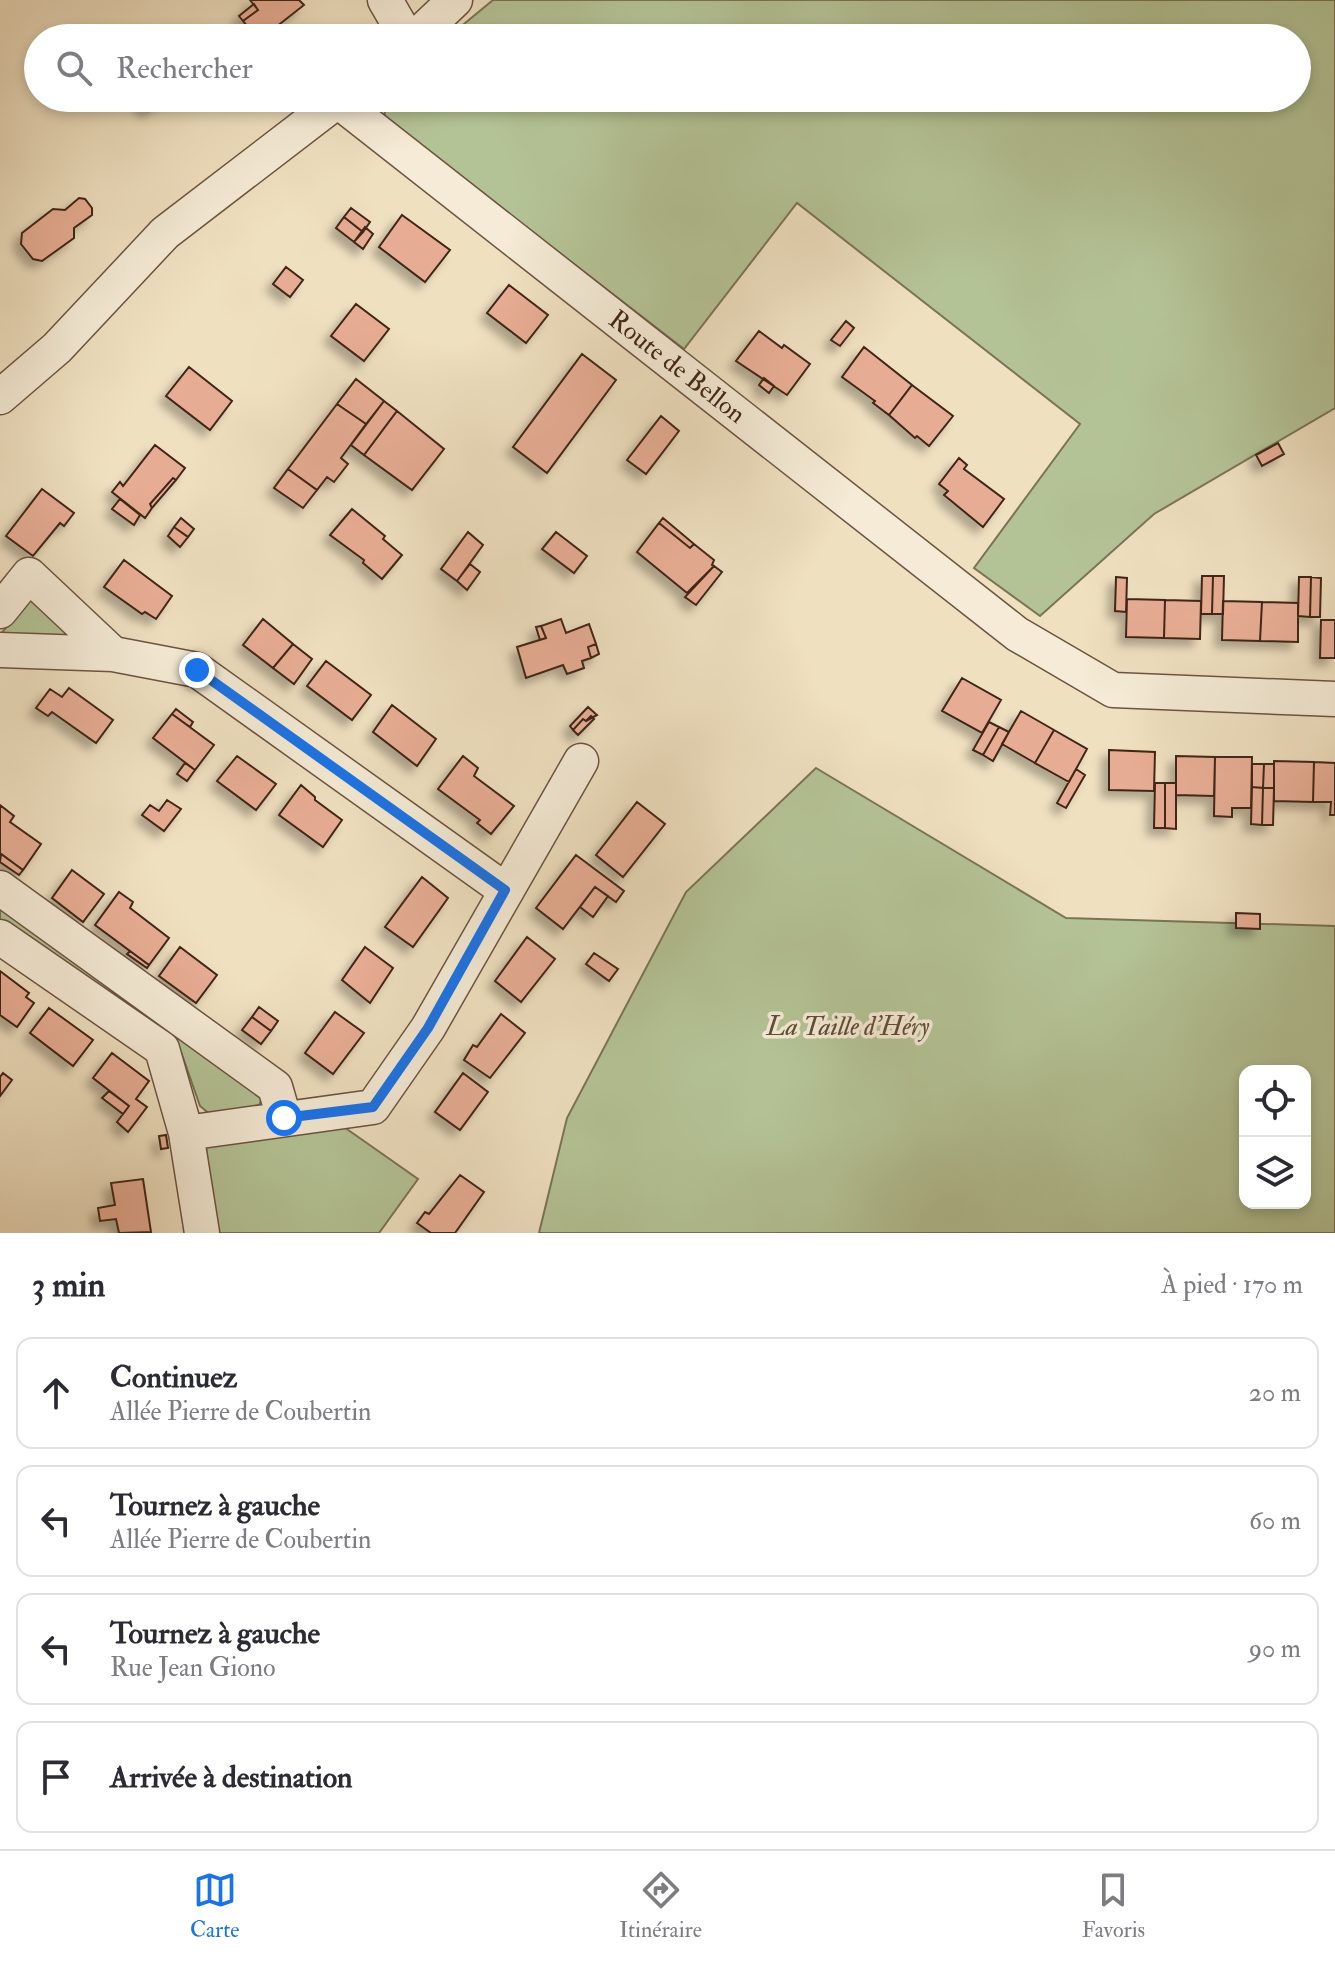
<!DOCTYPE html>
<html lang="fr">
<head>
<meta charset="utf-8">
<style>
  :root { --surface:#fff; --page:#f2f2f3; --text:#2b2b33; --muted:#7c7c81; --line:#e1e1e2; --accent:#1a73e8 }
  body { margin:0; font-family:"IM FELL Double Pica",serif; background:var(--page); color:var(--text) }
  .controls { position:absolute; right:24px; bottom:24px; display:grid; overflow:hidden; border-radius:16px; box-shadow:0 4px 12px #0003 }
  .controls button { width:72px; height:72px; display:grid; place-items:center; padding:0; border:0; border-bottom:2px solid var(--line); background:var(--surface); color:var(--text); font:40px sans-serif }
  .stop { position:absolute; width:24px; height:24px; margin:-18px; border:6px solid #1a73e8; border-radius:50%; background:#fff }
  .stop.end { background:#1a73e8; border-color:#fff; box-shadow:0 2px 8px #0008 }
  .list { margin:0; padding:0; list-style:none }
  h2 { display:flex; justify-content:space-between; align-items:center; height:104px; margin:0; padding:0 32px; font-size:34px }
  h2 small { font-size:26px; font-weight:400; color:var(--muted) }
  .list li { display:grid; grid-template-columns:52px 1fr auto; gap:24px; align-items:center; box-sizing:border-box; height:112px; margin:0 16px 16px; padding:0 16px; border:2px solid var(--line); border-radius:16px }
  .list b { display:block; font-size:30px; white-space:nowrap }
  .list p { margin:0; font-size:26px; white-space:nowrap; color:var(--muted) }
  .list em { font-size:26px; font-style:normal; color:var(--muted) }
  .icon { flex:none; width:44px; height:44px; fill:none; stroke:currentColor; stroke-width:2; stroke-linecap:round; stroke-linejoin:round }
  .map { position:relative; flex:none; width:1335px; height:1233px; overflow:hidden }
  .search { position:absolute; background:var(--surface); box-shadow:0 4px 12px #0003; left:24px; right:24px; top:24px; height:88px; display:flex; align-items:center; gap:20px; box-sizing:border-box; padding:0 28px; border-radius:44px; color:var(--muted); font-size:30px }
  .sheet { height:616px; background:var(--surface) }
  nav { display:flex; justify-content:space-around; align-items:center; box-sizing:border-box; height:112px; border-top:2px solid var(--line); background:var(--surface); font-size:22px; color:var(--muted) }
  nav a { display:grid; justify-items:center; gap:4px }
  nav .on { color:var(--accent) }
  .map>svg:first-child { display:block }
  .green { fill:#b4c396; stroke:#7a7456; stroke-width:2; fill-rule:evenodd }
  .building { fill:#e7ad94; stroke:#412517; stroke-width:2; filter:url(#shadow) }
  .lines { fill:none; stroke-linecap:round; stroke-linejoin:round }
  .minor-casing { stroke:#6c5441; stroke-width:37 }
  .minor { stroke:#f5ebd6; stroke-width:34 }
  .route { stroke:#1a73e8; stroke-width:10 }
  .labels { text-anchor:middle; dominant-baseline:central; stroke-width:7; stroke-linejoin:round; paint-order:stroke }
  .street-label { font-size:26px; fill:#412517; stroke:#f5ebd6 }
  .park-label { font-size:26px; font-style:italic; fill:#5e4c37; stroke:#f5ebd6 }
</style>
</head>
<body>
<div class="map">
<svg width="1335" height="1233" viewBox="0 0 1335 1233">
  <defs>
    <filter id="shadow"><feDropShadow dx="-7" dy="7" stdDeviation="4" flood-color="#0004"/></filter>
  </defs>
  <rect width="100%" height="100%" fill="#efe0c0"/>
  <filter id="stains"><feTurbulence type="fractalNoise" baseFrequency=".0025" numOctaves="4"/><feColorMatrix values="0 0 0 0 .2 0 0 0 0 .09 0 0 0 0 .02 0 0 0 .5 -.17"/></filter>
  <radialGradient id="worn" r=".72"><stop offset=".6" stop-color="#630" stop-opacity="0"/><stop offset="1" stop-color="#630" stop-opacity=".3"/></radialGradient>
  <path class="green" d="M493 0H1335V408L1154 514 1040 616 974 568 1080 424 797 203 684 349 385 118 384 98H1297V38H447Z
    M33 594 89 642 0 635Z
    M816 768 1066 918 1335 926V1233H539L567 1118 686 892ZM1245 1071H1305V1203H1245Z
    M0 901 263 1096 258 1108 212 1116 200 1106 181 1052 0 923Z
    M344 1127 418 1179 379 1233H214L206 1146Z"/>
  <path class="building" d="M250 0H299L304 5 262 38H257L243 21 258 10Z
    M254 4 258 10 243 21 239 16Z
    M138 98H165L148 111Z
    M79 198 85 199 92 208V215L74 228V238L42 261 33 259 21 244 22 233 53 209 65 210Z
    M351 208 370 222 363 232 344 217Z
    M402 215 450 250 425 282 379 247Z
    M344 217 363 232 354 242 336 228Z
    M365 227 373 234 363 249 354 242Z
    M286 267 303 280 290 297 273 284Z
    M509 285 548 315 526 343 487 313Z
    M356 304 389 329 364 361 331 336Z
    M846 321 854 328 840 346 831 340Z
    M759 331 782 348 784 345 810 364 787 395 736 361Z
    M864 347 912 385 889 415 873 403 875 401 842 377Z
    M582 354 616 380 547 473 513 447Z
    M189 367 232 401 210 430 166 396Z
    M764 378 774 386 769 393 759 385Z
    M356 379 384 401 366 424 337 404Z
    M912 385 953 416 929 446 917 436 915 438 889 415Z
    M384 401 397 411 364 455 351 445Z
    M337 404 366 424 341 458 348 464 334 482 327 477 317 490 288 469Z
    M397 411 444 449 412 490 364 455Z
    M661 416 679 431 646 474 627 460Z
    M1278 443 1284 454 1262 466 1256 455Z
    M155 445 185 468 176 480 173 478 150 504 152 508 145 518 112 492 120 482 123 486Z
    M959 458 967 465 964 469 1004 499 983 527 944 495 948 491 939 484Z
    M288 469 317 490 303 508 274 488Z
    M173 478 176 480 152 508 150 504Z
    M42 489 74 513 64 526 60 523 33 556 6 536Z
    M120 499 140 515 134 525 112 509Z
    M352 509 385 536 383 539 402 555 382 579 363 563 364 560 330 535Z
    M181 518 194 529 188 537 174 527Z
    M663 518 694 544 690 548 659 523Z
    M659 523 690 548 694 544 714 560 712 565 714 566 687 593 637 552Z
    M174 527 188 537 180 547 168 536Z
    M468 532 483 545 457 581 441 569Z
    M556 532 587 556 574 573 542 549Z
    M124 560 172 596 156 619 145 612 142 614 104 587Z
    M470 564 480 572 467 590 457 581Z
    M714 566 722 572 696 605 685 597Z
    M1202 576H1213L1212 614H1201Z
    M1213 576H1224L1223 614H1212Z
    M1116 577 1127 578 1126 612 1115 611Z
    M1299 577H1311L1310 617 1298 616Z
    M1311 577 1321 578 1320 617H1310Z
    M1127 599 1165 600 1164 638 1126 637Z
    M1165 600 1201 601 1200 639 1164 638Z
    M1223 601 1262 602 1260 641 1222 640Z
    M1262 602 1298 603V642L1260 641Z
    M263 619 293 644 273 668 243 645Z
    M561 619 566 633 589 624 596 644 588 647 591 658 582 661 584 668 567 674 563 665 526 678 517 647 546 638 541 626Z
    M1321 620H1335V658H1320Z
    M541 626 546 638 540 640 536 627Z
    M293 644 312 659 294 684 273 668Z
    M596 644 599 654 591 658 588 647Z
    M326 661 371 695 352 720 307 686Z
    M962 678 1001 700 982 733 942 711Z
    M69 688 113 720 96 743 52 712 48 716 36 708 50 689 62 697Z
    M392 705 436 739 417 766 373 732Z
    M588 707 597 715 586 721 583 719 573 730 570 726Z
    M176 709 193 722 190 727 172 714Z
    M1021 711 1054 730 1035 763 1002 744Z
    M172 714 214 745 195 770 153 738Z
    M591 716 594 719 578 735 573 730 583 719 586 721Z
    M989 722 999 727 983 755 973 750Z
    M999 727 1009 732 993 761 983 755Z
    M1054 730 1087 749 1069 782 1035 763Z
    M1109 750 1155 752 1154 791 1109 790Z
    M237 756 276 784 256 810 217 781Z
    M463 756 478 768 474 776 514 806 491 834 477 823 480 820 438 789Z
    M1176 756 1215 757 1214 796 1176 795Z
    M1215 757H1252L1251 808H1232V817L1214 816Z
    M1274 761 1314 762 1313 802 1274 801Z
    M1314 762 1335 763V815H1330L1331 802H1313Z
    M185 763 195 770 187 781 177 774Z
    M1252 764H1264L1263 788 1252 787Z
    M1264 764H1274V788H1263Z
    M1076 769 1085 775 1066 808 1057 803Z
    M1155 783H1165V828H1154Z
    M1165 783H1176V829L1165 828Z
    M301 785 315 797V800L342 820 323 847 279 815Z
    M1252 787 1263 788 1262 825 1251 824Z
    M1263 788H1274L1273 825H1262Z
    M167 800 181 809 164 831 142 815 150 805 159 811Z
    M637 802 665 824 623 877 596 855Z
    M0 805 14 816 10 822 41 844 23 870 0 853Z
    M1 854 23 870 19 875 0 862Z
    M576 855 624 891 616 902 595 887 563 929 536 908Z
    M72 870 104 894 83 922 52 898Z
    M422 877 448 898 413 947 385 927Z
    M595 887 608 896 593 917 580 907Z
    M119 892 133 902 130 908 169 938 149 965 95 925Z
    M1236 913 1260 914V929L1236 928Z
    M527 937 555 959 521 1002 495 981Z
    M180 947 217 975 196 1003 159 976Z
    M365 947 393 968 370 1003 342 980Z
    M130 951 149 965 147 968 127 954Z
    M594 953 618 969 609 981 586 964Z
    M0 971 29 993 26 997 34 1003 17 1027 0 1015Z
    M259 1007 278 1021 271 1031 252 1017Z
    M49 1008 93 1040 73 1066 30 1033Z
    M335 1012 364 1033 333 1074 305 1053Z
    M501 1014 525 1033 490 1078 464 1060 473 1045 477 1047Z
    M252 1017 271 1031 261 1044 242 1030Z
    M112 1053 149 1081 136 1099 147 1107 128 1132 117 1122 129 1106 93 1078Z
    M3 1073 12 1080 0 1096V1077Z
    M463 1073 488 1092 460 1130 435 1112Z
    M109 1091 129 1106 123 1114 102 1098Z
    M166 1135 168 1148 161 1149 159 1136Z
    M460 1175 484 1192 455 1233H431L417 1223 425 1212 429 1214Z
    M143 1179 151 1232 119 1233 116 1219 100 1221 98 1208 115 1205 111 1183Z"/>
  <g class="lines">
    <g class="minor-casing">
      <path id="minor" d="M385 0 407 38
        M415 38 455 0
        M338 101 1017 634 1113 690 1335 699
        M0 397 57 348 165 233 341 98
        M0 611 29 575 113 654 197 670 505 890
        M0 650 113 654
        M0 888 275 1087 284 1118
        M0 937 162 1049 186 1133 202 1233
        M186 1133 373 1107 428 1028 581 761"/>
    </g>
    <use href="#minor" class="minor"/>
  </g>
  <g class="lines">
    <path class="route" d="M197 670 505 890 428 1028 373 1107 284 1118"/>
  </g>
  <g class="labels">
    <g class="street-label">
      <text transform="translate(677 367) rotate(38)">Route de Bellon</text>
    </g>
    <g class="park-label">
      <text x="848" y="1027">La Taille d'Héry</text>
    </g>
  </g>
  <rect width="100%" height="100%" filter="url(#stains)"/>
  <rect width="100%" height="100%" fill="url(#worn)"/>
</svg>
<div class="controls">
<button><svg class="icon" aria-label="locate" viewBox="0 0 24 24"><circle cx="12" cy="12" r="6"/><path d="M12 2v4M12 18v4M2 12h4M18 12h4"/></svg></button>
<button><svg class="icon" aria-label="layers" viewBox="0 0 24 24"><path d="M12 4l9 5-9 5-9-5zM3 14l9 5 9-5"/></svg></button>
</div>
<div class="stop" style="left:284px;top:1118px"></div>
<div class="stop end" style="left:197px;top:670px"></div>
<div class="search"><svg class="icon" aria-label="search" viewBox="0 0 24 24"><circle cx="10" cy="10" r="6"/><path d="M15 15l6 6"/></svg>Rechercher</div>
</div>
<section class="sheet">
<h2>3 min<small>À pied · 170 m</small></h2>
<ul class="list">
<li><svg class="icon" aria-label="ahead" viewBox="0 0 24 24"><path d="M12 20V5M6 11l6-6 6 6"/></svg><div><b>Continuez</b><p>Allée Pierre de Coubertin</p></div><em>20 m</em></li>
<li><svg class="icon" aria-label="left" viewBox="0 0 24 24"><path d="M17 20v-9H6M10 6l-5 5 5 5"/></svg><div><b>Tournez à gauche</b><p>Allée Pierre de Coubertin</p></div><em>60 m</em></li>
<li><svg class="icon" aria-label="left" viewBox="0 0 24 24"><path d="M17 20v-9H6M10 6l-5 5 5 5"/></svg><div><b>Tournez à gauche</b><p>Rue Jean Giono</p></div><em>90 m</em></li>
<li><svg class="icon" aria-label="arrive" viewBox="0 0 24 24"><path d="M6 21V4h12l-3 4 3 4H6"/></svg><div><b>Arrivée à destination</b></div></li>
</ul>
</section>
<nav>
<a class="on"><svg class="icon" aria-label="map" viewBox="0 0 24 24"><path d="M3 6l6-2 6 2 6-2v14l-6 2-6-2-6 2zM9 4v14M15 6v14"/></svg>Carte</a>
<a><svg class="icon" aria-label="directions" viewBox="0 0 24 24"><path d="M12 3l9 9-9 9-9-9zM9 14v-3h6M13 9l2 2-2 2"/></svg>Itinéraire</a>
<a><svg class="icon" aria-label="saved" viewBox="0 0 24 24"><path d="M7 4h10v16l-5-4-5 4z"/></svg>Favoris</a>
</nav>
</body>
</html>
